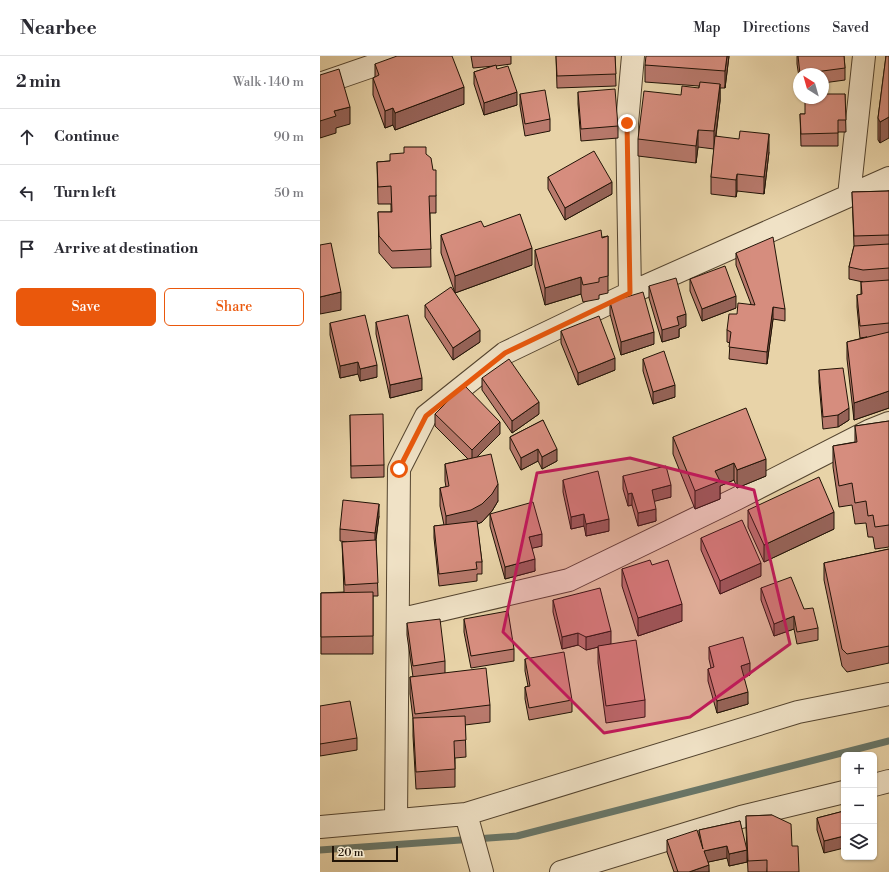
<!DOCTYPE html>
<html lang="en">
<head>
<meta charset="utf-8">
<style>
  :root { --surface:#fff; --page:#f7f7f7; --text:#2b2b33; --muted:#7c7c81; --line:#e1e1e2; --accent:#ea580c }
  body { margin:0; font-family:"Libre Bodoni",serif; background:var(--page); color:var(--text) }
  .controls { position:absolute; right:12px; bottom:12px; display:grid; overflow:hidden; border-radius:6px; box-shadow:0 1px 3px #0004 }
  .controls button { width:36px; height:36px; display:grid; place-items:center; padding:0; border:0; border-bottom:1px solid var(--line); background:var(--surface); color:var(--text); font:20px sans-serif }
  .compass { position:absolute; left:473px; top:12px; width:36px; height:36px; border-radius:50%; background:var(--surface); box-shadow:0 1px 3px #0004; rotate:323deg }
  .scale { position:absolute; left:12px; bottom:10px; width:66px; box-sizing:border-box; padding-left:4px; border:2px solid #211306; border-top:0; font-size:11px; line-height:14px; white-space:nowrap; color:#211306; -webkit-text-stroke:3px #f0e2c6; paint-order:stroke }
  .stop { position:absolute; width:12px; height:12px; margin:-9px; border:3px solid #ea580c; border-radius:50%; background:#fff }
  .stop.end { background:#ea580c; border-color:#fff; box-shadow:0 1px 4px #0008 }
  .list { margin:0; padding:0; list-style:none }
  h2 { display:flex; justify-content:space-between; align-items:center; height:52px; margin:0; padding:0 16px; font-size:17px }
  h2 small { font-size:13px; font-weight:400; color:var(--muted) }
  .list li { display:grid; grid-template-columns:26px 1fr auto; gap:12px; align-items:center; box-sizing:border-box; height:56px; padding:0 16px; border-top:1px solid var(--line) }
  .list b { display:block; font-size:15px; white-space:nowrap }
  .list em { font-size:13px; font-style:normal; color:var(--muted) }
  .actions { display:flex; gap:8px; padding:12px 16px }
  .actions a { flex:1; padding:9px 0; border:1px solid var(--accent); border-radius:6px; text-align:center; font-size:14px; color:var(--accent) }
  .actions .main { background:var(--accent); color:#fff }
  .icon { flex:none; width:22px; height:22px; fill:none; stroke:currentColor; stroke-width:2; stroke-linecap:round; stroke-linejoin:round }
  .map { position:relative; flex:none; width:569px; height:816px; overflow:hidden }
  header { display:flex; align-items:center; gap:24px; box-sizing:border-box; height:56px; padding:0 20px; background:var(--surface); border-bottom:1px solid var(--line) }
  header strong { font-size:19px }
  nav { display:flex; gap:22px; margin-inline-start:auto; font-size:14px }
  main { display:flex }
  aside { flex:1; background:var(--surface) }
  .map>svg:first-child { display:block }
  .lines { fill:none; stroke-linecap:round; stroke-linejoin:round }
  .stream { stroke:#687668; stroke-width:7 }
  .minor-casing { stroke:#53432e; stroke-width:24 }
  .minor { stroke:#f0e2c6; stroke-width:22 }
  .wall { fill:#b8796c; stroke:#211306 }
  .shaded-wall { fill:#966358; stroke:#211306 }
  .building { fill:#d68d7e; stroke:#211306 }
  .route { stroke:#ea580c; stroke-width:5 }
  .marked { fill:#c2185b; fill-opacity:0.2; stroke:#c2185b; stroke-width:3; stroke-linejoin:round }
</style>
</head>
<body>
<header>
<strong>Nearbee</strong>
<nav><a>Map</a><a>Directions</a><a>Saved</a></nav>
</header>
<main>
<aside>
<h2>2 min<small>Walk · 140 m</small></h2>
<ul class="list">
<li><svg class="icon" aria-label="ahead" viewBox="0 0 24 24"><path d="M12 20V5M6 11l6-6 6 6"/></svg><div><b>Continue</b></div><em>90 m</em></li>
<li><svg class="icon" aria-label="left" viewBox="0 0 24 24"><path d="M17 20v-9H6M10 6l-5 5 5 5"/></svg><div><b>Turn left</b></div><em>50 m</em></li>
<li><svg class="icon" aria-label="arrive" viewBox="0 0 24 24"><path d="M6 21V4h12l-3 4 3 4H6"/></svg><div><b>Arrive at destination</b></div></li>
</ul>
<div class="actions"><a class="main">Save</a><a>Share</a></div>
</aside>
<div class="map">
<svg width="569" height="816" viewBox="0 0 569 816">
  <rect width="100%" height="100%" fill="#e8d3a8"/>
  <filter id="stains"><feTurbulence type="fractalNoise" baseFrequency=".005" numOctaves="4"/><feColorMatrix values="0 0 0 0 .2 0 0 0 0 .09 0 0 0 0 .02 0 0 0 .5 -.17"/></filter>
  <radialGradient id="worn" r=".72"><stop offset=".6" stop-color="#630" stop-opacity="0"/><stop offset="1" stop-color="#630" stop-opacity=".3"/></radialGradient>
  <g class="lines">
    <path class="stream" d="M0 794 197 780 569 685"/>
    <g class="minor-casing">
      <path id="minor" d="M0 28 81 0
        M529 140 544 0
        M310 237 307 67 313 0
        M78 564 249 524 416 443 549 375 569 367
        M554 729 569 725
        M146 758 162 816
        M76 764 79 413 106 360 185 297 310 237 569 122
        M0 771 146 758 478 656 569 638
        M241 816 421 761 524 736"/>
    </g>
    <use href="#minor" class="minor"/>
  </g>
  <path class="wall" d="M151 0H191V8L176 10 177 13 197 49 164 59 154 28V16L174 10 153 12Z
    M236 0H295L296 30 237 32Z
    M409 0 405 32H400V45L396 80 449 96 444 138 417 135 416 141 391 138V121L394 93 378 91 376 107 318 100V83L361 39 379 32V30L325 26V9Z
    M477 0H524L525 12V24L503 27V18H479V21L477 8Z
    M566 0 560 87 558 84V62Z
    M55 8 144 48 75 74 73 69 65 72 53 39V22L55 21Z
    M258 36 298 70V82L261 85 258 48Z
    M200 38 230 63V75L205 80 200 50Z
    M525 38 526 76H518V90H481L480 58H485Z
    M106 98 116 140V157H110L111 211 72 212 59 197 58 156H71V148H58L57 106 70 105Z
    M228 121 292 138 245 164 228 133Z
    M569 135V352L534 364 527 303V286L547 281 540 282 537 251V239H541V226H543L529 223V211L534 190 532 136Z
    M164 171 212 209 135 237 121 197V179Z
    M288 180V237L279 239V243L263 246 261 238 225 249 215 211V194Z
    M416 197 465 253V265L453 263 447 308 409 303 410 287 407 286V274L417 258 431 248 416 209Z
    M370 223 416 252 382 265 370 235Z
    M329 230 366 270 359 273V281L342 286 329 242Z
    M290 246 334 288 301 299 290 258Z
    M105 249 160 286 133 304 105 261Z
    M56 266 102 334 70 342 56 278Z
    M10 267 57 321 40 325 38 318 20 322 10 279Z
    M241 275 295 314 258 329 241 287Z
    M323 303 355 341 333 348 323 315Z
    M499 314 529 364 518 371 503 373 499 326Z
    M162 322 219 358 192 377 162 334Z
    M115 358 180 378 157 401 178 445 172 455 162 466 157 468 162 506V518H157V525L119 530 114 482V470L124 469 120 450V432L126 431 125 425V408L148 403 115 370Z
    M30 359 64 409V421L31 422Z
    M223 364 237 405 222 413 218 405 201 414 190 393V381Z
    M569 365V491L555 493 553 481H548L546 467 535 468 532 449 519 451 513 411V390L535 386V370Z
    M353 381 446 420 417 432 414 424 400 430V443L375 453 353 398Z
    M303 420 351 441 334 445 336 465 318 470 312 449 308 450 303 433Z
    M243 424 289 475 266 480 264 470 251 473 243 436Z
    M428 454 514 473 444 506 428 471Z
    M170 458 222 490 212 492 215 515 185 523 170 470Z
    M59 460 56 484 58 540H53V598H1V537L24 536 22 486H27L20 485V473Z
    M381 482 441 520 400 538 381 494Z
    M569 493V607L527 616 522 610 504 524V507Z
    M332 509 362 565 318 580 302 530V513Z
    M441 532 484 553 498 572V584L477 588 474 573 454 580 441 544Z
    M233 544 291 588 325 644V661L286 667 278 607V591L266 594 258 589 242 593 233 556Z
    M144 563 194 593V605L151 612 144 576Z
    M87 567 125 605V617L170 649V666L145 669 146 701 135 702V731L96 733 93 680V663L90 638V621H93L87 579Z
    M389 591 430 619 424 621 428 648 397 657 388 625V613L391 612 389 603Z
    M205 603 252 644V656L209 664 205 643V631L208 630 205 615Z
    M0 650 37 682V694L0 700Z
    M524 755 504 797 497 774V762Z
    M452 759 447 816H428L426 772V760Z
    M420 765 427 806 409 810 407 802 388 806 389 816H354L347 796V784L379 782V774Z"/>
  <path class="shaded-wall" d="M407 0H409L405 32V15Z
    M400 28V45L394 93V75Z
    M144 31V48L75 74V57Z
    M197 36V49L164 59V47Z
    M30 51V68L16 72V77L0 82V65L14 55Z
    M73 52V69L65 72V55Z
    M569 61V82L560 87V66Z
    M378 74V91L376 107V90Z
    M449 78V96L444 138V121Z
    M417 118V135L416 141V124Z
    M292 126V138L245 164V152Z
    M212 192V209L135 237V220Z
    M261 221V238L225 249V232Z
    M21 236V254L0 258V241Z
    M416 240V252L382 265V253Z
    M453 251V263L447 308V296Z
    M366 258V270L359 273V281L342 286V274L357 261Z
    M160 274V286L133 304V292Z
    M334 276V288L301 299V286Z
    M295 302V314L258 329V317Z
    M38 306V318L20 322V310Z
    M57 309V321L40 325V313Z
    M102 322V334L70 342V329Z
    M355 329V341L333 348V336Z
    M569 335V352L534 364V347Z
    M219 346V358L192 377V365Z
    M529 352V364L518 371V359Z
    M180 366V378L152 406V394Z
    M218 393V405L201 414V402Z
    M237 393V405L222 413V401Z
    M446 403V420L417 432V414Z
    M414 407V424L400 430V443L375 453V435L395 415Z
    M178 428V445L172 455 162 466 151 471 126 477V460Z
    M351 429V441L332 446V434Z
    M312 437V449L308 450V438Z
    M59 448V460L55 489V477Z
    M336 453V465L318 470V457Z
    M514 456V473L444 506V489Z
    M264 458V470L251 473V461Z
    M289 463V475L266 480V468Z
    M222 478V490L209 493V481Z
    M215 503V515L185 523V511Z
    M441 507V520L400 538V525Z
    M362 548V565L318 580V562Z
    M474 560V573L454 580V568Z
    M291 575V588L266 594V581Z
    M258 577V589L242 593V581Z
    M430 607V619L421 622V610Z
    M428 636V648L397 657V645Z
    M524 780V792L504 797V785Z
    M407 790V802L384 807V795Z
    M427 794V806L409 810V798Z
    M389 809V816H369Z"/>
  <path class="building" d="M77 0H132L144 31 75 57 73 52 65 55 53 22 59 19 55 8Z
    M236 0H295L296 18 237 20Z
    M326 0H407L405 15 325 9Z
    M478 0H524L525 12 480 18Z
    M566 0H569V61L560 66 558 62Z
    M176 9 177 13 188 10 197 36 164 47 154 16Z
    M19 13 30 51 14 55 16 60 0 65V19Z
    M380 26 400 28 394 75 378 74 376 90 318 83 324 35 361 39 362 30 379 32Z
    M295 33 298 70 261 73 258 36Z
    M225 34 230 63 205 68 200 38Z
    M503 38H525L526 64H518V77L481 78 480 58H485V42H503Z
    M420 75 449 78 444 121 417 118 416 124 391 121 395 80 419 83Z
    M84 91H106V98L111 102 113 114H116V140H109L111 193 72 195 59 180 58 156H72L71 130 58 131 57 106 70 105V98L84 97Z
    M274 95 292 126 245 152 228 121Z
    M569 135V179L534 180 532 136Z
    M200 158 212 192 135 220 121 179 161 165 164 171Z
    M281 174 282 182 288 180V220L279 222V226L263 229 261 221 225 232 215 194Z
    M453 181 465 253 453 251 447 296 409 291 411 276 407 274 409 258H417L418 247 435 249 416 197Z
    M11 187 21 236 0 241V189Z
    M569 188V212L543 214 529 211 534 190Z
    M405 210 416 240 382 253 370 223Z
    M356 222 366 258 357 261 359 269 342 274 329 230Z
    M569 224V267L540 270 537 239 542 238 541 226Z
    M131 231 160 274 133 292 105 249Z
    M323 236 334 276 301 286 290 246Z
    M45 259 57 309 40 313 38 306 20 310 10 267Z
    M88 259 102 322 70 329 56 266Z
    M279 260 295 302 258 317 241 275Z
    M569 276V335L534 347 527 286Z
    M344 295 355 329 333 336 323 303Z
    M189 303 219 346 192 365 162 322Z
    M523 312 529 352 518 359 503 361 499 314Z
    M144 329 180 366 152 394 115 358Z
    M426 352 446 403 417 414 414 407 395 415 400 425 375 435 353 381Z
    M63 358 64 409 31 410 30 359Z
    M223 364 237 393 222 401 218 393 201 402 190 381Z
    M569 365V469L555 471 553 459 548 460 546 445 535 447 532 427 519 430 513 390 537 386 535 370Z
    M171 398 178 428 172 438 162 448 151 454 126 460 120 432 129 430 125 408Z
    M346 410 351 429 332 434 336 453 318 457 312 437 308 438 303 420Z
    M278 415 289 463 266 468 264 458 251 461 243 424Z
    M499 421 514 456 444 489 428 454Z
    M23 444 59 448 55 477 20 473Z
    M213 446 222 478 209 481 215 503 185 511 170 458Z
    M422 464 441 507 400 525 381 482Z
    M157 465 162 506H156L157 513 119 518 114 470Z
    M56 484 58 527 25 529 22 486Z
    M569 493V590L527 598 522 593 504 507Z
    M330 504 332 509 348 504 362 548 318 562 302 513Z
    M471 521 484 553 493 552 498 572 477 576 474 560 454 568 441 532Z
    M280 532 291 575 266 581 258 577 242 581 233 544Z
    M53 536V580L1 581V537Z
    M188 555 194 593 151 600 144 563Z
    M120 563 125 605 93 610 87 567Z
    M423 581 430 607 421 610 428 636 397 645 388 613 394 611 389 591Z
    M316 584 325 644 286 650 278 590Z
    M244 596 252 644 209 652 205 631 210 630 205 603Z
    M166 612 170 649 95 658 90 621Z
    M30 645 37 682 0 688V650Z
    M145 660 146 684 134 685 135 713 96 716 93 662Z
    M524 755V780L504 785 497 762Z
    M452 759 471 768 472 790H478L479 816H447V804L428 805 426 760Z
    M420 765 427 794 409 798 407 790 384 795 389 809 369 816H358L347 784 377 774 383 793 379 774Z"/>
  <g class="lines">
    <path class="route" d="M79 413 106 360 185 297 310 237 307 67"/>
  </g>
  <path class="marked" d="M310 402 434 434 470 588 370 661 284 677 183 576 217 417Z"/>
  <rect width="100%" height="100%" filter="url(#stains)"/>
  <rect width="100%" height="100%" fill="url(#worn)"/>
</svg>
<div class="controls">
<button>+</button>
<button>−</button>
<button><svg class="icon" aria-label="layers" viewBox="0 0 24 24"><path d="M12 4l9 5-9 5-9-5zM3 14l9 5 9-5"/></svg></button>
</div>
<svg class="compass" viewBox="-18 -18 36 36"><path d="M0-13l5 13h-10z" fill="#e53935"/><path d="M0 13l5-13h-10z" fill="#7c7c81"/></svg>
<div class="scale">20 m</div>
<div class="stop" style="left:79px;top:413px"></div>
<div class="stop end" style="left:307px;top:67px"></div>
</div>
</main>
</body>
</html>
